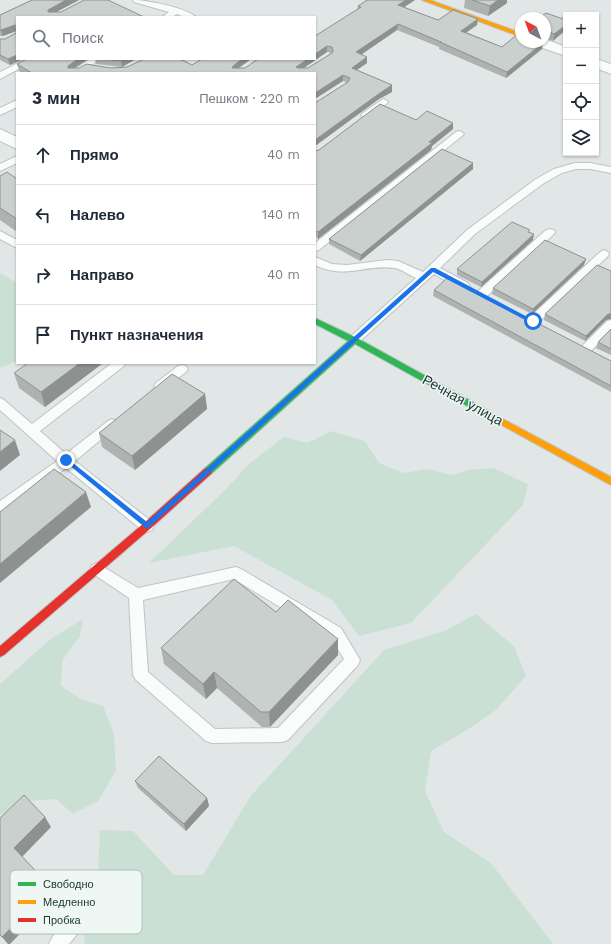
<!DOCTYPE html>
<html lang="ru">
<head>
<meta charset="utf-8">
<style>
  :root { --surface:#fff; --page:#f2f2f3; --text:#1f2937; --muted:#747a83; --line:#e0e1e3 }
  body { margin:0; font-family:"Work Sans",sans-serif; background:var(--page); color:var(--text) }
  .controls { position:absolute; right:12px; top:12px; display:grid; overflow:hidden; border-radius:0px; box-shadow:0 1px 3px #0004 }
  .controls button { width:36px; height:36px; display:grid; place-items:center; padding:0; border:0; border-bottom:1px solid var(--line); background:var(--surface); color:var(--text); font:20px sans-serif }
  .compass { position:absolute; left:515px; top:12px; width:36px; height:36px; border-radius:50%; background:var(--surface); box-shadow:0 1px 3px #0004; rotate:319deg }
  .stop { position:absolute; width:12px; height:12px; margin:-9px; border:3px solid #1a73e8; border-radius:50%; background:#fff }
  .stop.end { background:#1a73e8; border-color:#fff; box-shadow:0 1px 4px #0008 }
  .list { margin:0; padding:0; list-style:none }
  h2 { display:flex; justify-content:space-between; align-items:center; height:52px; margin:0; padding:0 16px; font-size:17px }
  h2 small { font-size:13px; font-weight:400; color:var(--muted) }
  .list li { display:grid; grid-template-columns:26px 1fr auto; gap:12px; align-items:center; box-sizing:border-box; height:60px; padding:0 16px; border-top:1px solid var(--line) }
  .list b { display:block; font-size:15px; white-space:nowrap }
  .list em { font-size:13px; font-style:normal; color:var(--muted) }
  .icon { flex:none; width:22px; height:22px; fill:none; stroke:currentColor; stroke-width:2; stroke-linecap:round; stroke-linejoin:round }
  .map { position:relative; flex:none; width:611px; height:944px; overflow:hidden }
  .search { position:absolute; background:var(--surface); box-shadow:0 1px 3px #0004; left:16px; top:16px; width:300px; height:44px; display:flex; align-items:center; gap:10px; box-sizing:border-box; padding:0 14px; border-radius:0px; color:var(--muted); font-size:15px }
  .panel { position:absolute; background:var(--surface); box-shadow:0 1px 3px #0004; left:16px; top:72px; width:300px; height:292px; border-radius:0px }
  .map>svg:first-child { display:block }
  .green { fill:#cae0d5 }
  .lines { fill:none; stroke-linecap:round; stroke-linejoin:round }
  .lane-casing { stroke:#bec4c3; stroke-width:2 }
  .street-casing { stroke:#bec4c3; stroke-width:2 }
  .fast-casing { stroke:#bdc5c3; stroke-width:2 }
  .slow-casing { stroke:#bdc5c3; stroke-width:2 }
  .jam-casing { stroke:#bdc5c3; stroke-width:2 }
  .lane { fill:#fafbfb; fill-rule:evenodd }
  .street { fill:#fafbfb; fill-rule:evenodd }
  .fast { fill:#30b455; fill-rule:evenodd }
  .slow { fill:#ff9f0a; fill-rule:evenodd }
  .jam { fill:#e5322d; fill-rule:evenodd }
  .wall { fill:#aeb3b1; fill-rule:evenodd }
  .shaded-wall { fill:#8d9290 }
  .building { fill:#cad0ce; stroke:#8d9290 }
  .route { fill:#1a73e8 }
  .labels { text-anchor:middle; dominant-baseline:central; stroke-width:3; stroke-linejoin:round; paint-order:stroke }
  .street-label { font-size:14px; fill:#203937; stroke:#eef7f4 }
  .key { fill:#eef7f4; stroke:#b0bebb; stroke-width:1 }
  .key-label { font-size:11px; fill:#203937 }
</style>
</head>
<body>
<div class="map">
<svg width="611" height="944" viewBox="0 0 611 944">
  <rect width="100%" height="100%" fill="#e1e7e6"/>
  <path class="green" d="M0 273 17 283V361L0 368Z
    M331 431 365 441 379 463 404 473 428 469 451 475 468 470 493 468 528 484 523 505 411 623 359 636 332 600 234 546 149 563 226 489 250 463 284 437 307 443Z
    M476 614 514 646 526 676 496 710 467 730 431 751 425 791 444 832 491 863 553 944H85L82 919 97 896 100 830 133 831 174 875H203L250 797 384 650 444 631Z
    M83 619 80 636 62 661 61 686 81 699 103 706 114 734 116 771 98 801 73 814 56 799 27 801 0 815V684L51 639Z"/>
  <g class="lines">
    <g class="lane-casing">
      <path id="lane" d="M133 0C147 0 187 8 196 17H184L177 14 172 17H162L169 12 134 2Z
        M26 59H37L0 79V72Z
        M90 59H100L80 73H70Z
        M383 99 386 100 388 102 386 104 369 117H363L361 115 363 113Z
        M17 100V107L0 115V108Z
        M459 131 462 132 464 134 462 136 319 250 315 251V243L456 132Z
        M17 156V163L0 171V164Z
        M575 163H590L611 167V173L590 169H576L562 173 544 183 475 234 440 268 468 283 470 286 468 289H460L434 274 358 343 354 344 350 343 348 340 350 337 416 278C409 275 401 269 394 268 364 264 347 280 315 265V257L332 264 347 265 387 260 398 261 423 272 467 230 536 179 554 169Z
        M550 229 554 230 555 232 554 234 485 298H477L475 295 477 292 546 230Z
        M0 231 17 240V248L0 239Z
        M604 250 608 252 609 254 608 256 537 324H529L527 321 529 318 600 252Z
        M611 320V331L590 352 586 353 582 352 580 349 582 346 607 321Z
        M112 363H126L124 366 40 431 66 454 108 421 112 419 116 421 118 424 116 427 75 461 152 522 154 526 152 530 147 532 142 530 66 468 5 512 0 513V501L57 461 0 410V398L4 400 32 424Z
        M182 365 186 366 188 369 186 372 164 389 160 390 156 389 154 386 156 383 178 366Z
        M97 563 138 588 236 567 241 569 341 628 360 660 358 665 288 740 282 742 212 743 206 741 136 680 133 675 129 598 92 573 90 569 92 565ZM234 579 331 638 344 659 278 728 215 729 148 672 143 600Z
        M73 917 79 920 82 926 79 932 69 944H49C53 934 63 922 73 917Z"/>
    </g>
    <g class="street-casing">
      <path id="street" d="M545 39 566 47V56L534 45 532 42H545Z
        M596 59 611 64V74L596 68Z
        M0 129 17 137V149L0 141Z"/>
    </g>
    <g class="fast-casing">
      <path id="fast" d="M315 318 357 338 491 412 492 414 491 416H485L355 344 210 475H204L202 472 204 469 348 341 315 324Z"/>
    </g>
    <g class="slow-casing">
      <path id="slow" d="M422 0H430L521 33V37Z
        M488 411 611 477V485L485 416 484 414Z"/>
    </g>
    <g class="jam-casing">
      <path id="jam" d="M207 468 210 469 212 472 210 475 150 529 4 655 0 657V646L144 523 204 469Z"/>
    </g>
    <use href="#lane" class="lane"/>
    <use href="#street" class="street"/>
    <use href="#fast" class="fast"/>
    <use href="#slow" class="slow"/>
    <use href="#jam" class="jam"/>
  </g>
  <path class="wall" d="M32 0H79L56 12 144 17H17V59H23L10 65 0 60V39H5L16 33 17 31 3 36H0V15Z
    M367 0H415L404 7 438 20 477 25 466 32 502 47 542 49 506 78 439 49V47L397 30 361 55 367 57V63L357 70 392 92 379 99 315 146V103L347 83 343 81 315 73H23L19 71 17 64 27 59H88L74 68H111L121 67 96 64 95 59H136L122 67 192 65 251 59 239 68H245L315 59 357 10 358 6ZM327 52 332 53 308 68H303Z
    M465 0H507V3L488 16 464 8Z
    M545 18 566 20 553 41 546 38H545Z
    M416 120 453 123V129L432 146 431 150 318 239 316 237 315 238V151Z
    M473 163V169L360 261 329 244V239Z
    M0 176 17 179V232L0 220Z
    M529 232 533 240 481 287 457 275V269Z
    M584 265 532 314 492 294 493 288Z
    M434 290 611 361V392L433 296Z
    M545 314 606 320 585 341 544 320Z
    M611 329V355L596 348 598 342Z
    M103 363 45 407 19 388 14 373Z
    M205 394 207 409 135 470 102 447 99 433Z
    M276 612 338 639V655L270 727H262L217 688 206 699 164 664 161 648Z
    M135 781 207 798 209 806 186 831 138 788Z"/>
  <path class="shaded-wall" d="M66 0H79L49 16 48 12V10Z
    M406 0H415L398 11V5Z
    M498 0H507V3L488 16 490 6Z
    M478 19 477 25 460 37 461 31Z
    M398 24 397 30 356 58V52Z
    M15 25 16 31 3 36 1 30Z
    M566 25V30L553 41 554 34Z
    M543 43 542 49 506 78 507 72Z
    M327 46V52L297 73 296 67 308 59H315V54Z
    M17 55V59H23L10 65 8 59Z
    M367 57V63L351 74 352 68Z
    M78 59H88L69 72 68 68V66Z
    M125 59H136L122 67 121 61Z
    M242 59H251L233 72V73V66Z
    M343 75V81L315 99V93Z
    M392 85V92L379 99 315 146V140L380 93Z
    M453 123V129L432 146 431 150 318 239V232Z
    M473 163V169L360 261 361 255Z
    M534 234 533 240 481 287 482 282Z
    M586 259 584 265 532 314 533 309Z
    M608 314H611V319L606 320 585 341 586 336Z
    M80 363H103L45 407 41 392Z
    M205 394 207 409 135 470 132 456Z
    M15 440 20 455 0 471V452Z
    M86 492 91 507 0 583V564Z
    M338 639V655L270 727 269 712Z
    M214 672 217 688 206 699 203 684Z
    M207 798 209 806 186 831 184 824Z
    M45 817 51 827 21 858 14 848Z
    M51 887 57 896 10 944H8L2 937Z"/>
  <path class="building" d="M32 0H66L48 10V12H61L84 0H108L144 17H17V26L15 25 1 30H0V15Z
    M367 0H406L398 5 438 20 453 10 478 19 461 31 502 47 519 33 521 34V42H540L543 43 507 72 440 42H441L398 24 356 52 367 57 352 68 392 85 380 93 315 140V103L348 82 350 78 343 75 315 93V73H32L17 64 27 59H78L68 66V68H79L86 64 111 68 127 67 142 60 144 59H180L192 65 202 59H242L233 66 232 68H245L258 59H308L296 67 298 68H308L332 53 333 51 332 47 327 46 315 54V36L361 7 358 6Z
    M472 0H498L490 6Z
    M546 13 566 20V25L554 34 547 31 545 34V18H539Z
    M17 27V55L8 59 0 55V39H5L16 33Z
    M104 59H125L121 61Z
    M380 104 416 120 427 111 453 123 429 142 432 143 318 232 316 231 315 232V151L319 150Z
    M442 149 473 163 361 255 329 239Z
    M7 172 17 179V219L0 208V176Z
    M512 222 530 230 528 232 534 234 482 282 457 269Z
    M545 240 586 259 533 309 493 288Z
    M597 265 611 271V314H608L586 336 545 314Z
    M448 277 611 361V386L434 290Z
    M611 329V349L598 342Z
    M28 363H80L41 392 14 373Z
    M172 374 205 394 132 456 99 433Z
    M0 430 15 440 0 452Z
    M54 469 86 492 0 564V512Z
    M234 579 276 612 288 600 338 639 269 712H261L214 672 203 684 161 648Z
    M159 756 207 798 184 824 135 781Z
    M24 795 45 817 14 848 51 887 2 937 0 935V818Z"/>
  <path class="route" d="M431 268H435L535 321 531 323 433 272 147 529 63 460 64 459H68L147 522Z"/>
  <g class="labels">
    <g class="street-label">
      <text transform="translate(463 400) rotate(29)">Речная улица</text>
    </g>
  </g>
  <rect x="10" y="870" width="132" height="64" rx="6" class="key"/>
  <rect x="18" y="882" width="18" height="4" fill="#30b455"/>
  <rect x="18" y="900" width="18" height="4" fill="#ff9f0a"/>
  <rect x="18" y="918" width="18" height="4" fill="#e5322d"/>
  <g class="key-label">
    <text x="43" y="888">Свободно</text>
    <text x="43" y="906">Медленно</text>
    <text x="43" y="924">Пробка</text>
  </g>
</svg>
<div class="controls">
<button>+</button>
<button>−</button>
<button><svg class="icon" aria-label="locate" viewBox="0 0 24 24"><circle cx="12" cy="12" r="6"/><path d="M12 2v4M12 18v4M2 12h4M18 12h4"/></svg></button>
<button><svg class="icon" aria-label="layers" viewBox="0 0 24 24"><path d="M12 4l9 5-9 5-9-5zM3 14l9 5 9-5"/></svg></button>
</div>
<svg class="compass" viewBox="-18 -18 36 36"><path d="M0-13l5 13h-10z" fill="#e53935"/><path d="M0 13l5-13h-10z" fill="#747a83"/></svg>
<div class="stop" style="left:533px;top:321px"></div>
<div class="stop end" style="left:66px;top:460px"></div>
<div class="search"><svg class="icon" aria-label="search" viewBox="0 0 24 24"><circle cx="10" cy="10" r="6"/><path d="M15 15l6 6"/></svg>Поиск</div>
<section class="panel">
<h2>3 мин<small>Пешком · 220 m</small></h2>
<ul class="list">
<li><svg class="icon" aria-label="ahead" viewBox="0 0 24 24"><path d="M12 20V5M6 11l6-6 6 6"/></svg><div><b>Прямо</b></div><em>40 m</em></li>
<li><svg class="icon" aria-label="left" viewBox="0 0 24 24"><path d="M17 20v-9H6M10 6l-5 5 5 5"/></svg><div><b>Налево</b></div><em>140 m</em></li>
<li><svg class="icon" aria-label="right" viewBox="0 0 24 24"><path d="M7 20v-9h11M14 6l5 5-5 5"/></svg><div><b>Направо</b></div><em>40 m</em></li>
<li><svg class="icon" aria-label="arrive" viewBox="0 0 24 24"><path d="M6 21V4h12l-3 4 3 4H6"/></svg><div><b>Пункт назначения</b></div></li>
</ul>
</section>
</div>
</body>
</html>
